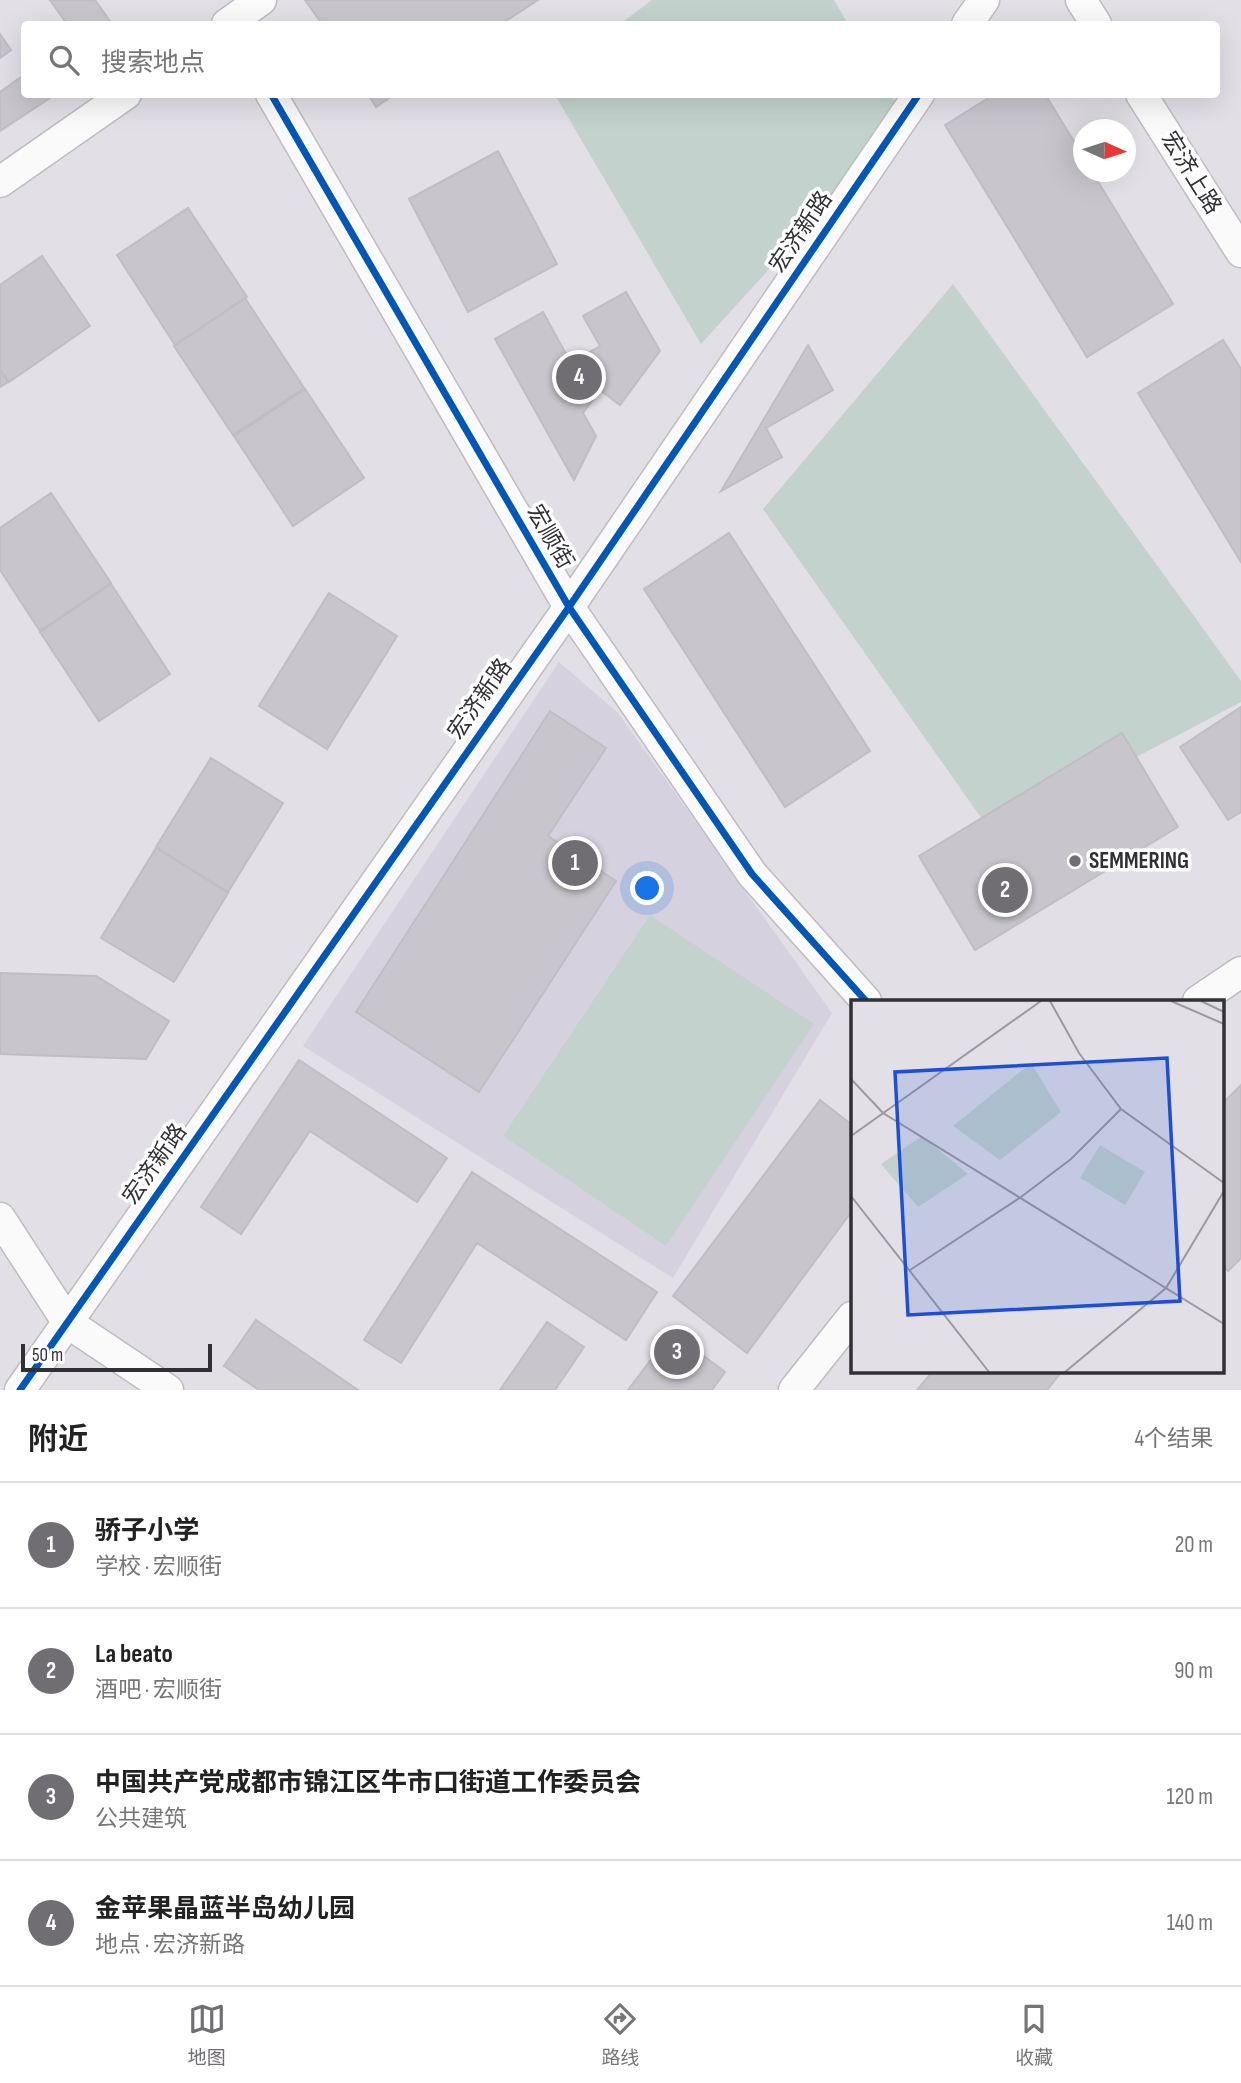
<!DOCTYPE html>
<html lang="zh">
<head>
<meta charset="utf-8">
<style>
  :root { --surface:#fff; --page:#f2f2f2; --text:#222; --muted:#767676; --line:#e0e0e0; --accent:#706d73 }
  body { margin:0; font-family:"Sofia Sans Condensed","Noto Sans SC",sans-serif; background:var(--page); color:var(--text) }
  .compass { position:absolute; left:1073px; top:119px; width:63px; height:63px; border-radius:50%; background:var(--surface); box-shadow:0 7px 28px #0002; rotate:93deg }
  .scale { position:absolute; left:21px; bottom:18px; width:191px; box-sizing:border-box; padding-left:7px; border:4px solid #323035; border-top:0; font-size:19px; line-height:24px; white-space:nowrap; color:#323035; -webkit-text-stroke:5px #fff; paint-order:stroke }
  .you { position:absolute; left:648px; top:889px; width:24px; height:24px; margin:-18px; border:5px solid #fff; border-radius:50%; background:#1a73e8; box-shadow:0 0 0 10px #1a73e833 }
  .badge { display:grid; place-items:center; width:46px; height:46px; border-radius:50%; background:var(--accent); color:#fff; font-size:23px; font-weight:700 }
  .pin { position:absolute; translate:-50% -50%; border:4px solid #fff; box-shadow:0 2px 7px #0006 }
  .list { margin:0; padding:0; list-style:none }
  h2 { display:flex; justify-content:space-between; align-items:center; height:91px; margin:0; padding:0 28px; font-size:30px }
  h2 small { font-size:23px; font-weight:400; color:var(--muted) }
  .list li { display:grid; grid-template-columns:46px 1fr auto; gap:21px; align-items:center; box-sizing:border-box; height:126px; padding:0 28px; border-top:2px solid var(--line) }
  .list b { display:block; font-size:26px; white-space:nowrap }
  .list p { margin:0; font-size:23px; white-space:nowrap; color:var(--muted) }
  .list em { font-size:23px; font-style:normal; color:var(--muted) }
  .icon { flex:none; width:38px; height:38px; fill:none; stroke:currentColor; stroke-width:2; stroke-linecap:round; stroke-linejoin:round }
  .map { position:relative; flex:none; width:1241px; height:1390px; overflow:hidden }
  .search { position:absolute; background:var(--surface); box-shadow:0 7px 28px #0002; left:21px; right:21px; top:21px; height:77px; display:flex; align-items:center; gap:18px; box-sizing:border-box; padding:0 24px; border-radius:7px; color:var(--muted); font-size:26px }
  .sheet { height:595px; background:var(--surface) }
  nav { display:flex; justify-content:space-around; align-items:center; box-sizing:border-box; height:98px; border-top:2px solid var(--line); background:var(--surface); font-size:19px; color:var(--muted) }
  nav a { display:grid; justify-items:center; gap:4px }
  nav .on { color:var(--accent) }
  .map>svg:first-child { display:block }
  .built { fill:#d6d1df }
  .green { fill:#c3d2cc }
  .building { fill:#c8c6cc; stroke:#c0bdc3; stroke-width:2 }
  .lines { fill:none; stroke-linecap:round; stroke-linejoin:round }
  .minor-casing { stroke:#bebcc1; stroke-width:33 }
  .minor { stroke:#fbfafb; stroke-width:30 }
  .cycleway-casing { stroke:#fff; stroke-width:11 }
  .cycleway { stroke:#0057b8; stroke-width:7 }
  .poi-dot { fill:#706d73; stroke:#fff; stroke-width:2.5 }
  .labels { text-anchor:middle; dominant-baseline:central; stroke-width:7; stroke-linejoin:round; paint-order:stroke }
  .street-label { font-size:23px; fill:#323035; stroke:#fff }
  .poi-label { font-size:23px; font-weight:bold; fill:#323035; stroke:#fff; text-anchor:start }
  .inset-road { fill:none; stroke:#9c999f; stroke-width:2 }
  .view { fill:#1d4ed8; fill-opacity:0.15; stroke:#1d4ed8; stroke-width:3.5 }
  .inset-edge { fill:none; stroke:#323035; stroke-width:3.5 }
</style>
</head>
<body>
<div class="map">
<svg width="1241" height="1390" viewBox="0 0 1241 1390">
  <rect width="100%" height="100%" fill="#e2dfe6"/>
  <path class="built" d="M559 662 618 713 832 1013 673 1278 303 1046Z"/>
  <path class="green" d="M652 0H834L848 24H620Z
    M555 95H891L906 119 701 344Z
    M953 284 1241 681V702L992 833 763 509Z
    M650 915 814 1024 666 1246 503 1136Z"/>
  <path class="building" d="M50 0H95L112 24H67Z
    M305 0H538L501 24H322Z
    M0 34 11 50 0 58Z
    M24 75V94H56L0 131V92Z
    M368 94H395L376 107Z
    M995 94H1045L1084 158V172H1092L1173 304 1087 357 945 125Z
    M498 151 557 264 468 312 409 199Z
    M188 208 247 297 175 345 117 255Z
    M42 256 90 326 9 382 0 369V285Z
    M626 292 660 351 620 405 600 390 583 413 596 436 574 480 495 339 543 312 571 363 600 346 583 316Z
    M245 298 304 388 233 435 174 346Z
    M1223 340 1241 369V562L1138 393Z
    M808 345 833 390 766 428 782 457 721 491Z
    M0 370 8 382 0 387Z
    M305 389 364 478 293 526 234 436Z
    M51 493 111 583 40 631 0 570V528Z
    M729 533 870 751 785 807 644 589Z
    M111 584 170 674 99 721 40 632Z
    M329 593 397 636 327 749 259 706Z
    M1241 707V812L1228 820 1180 747Z
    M550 711 606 748 548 836 616 881 479 1092 356 1012Z
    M1122 733 1178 827 975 950 919 856Z
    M211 758 283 803 228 892 156 847Z
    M156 848 228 893 174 982 101 938Z
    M0 973 96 976 169 1021 146 1059 0 1054Z
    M299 1060 447 1158 417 1202 310 1131 241 1234 201 1207Z
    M1241 1085V1258L1228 1271 1222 1265V1104Z
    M820 1100 852 1125V1211L747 1353 673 1296Z
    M472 1172 657 1292 626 1340 477 1243 401 1363 364 1340Z
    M256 1320 358 1390H259L224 1366Z
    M547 1322 584 1347 555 1390H500Z
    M672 1332 725 1372 712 1390H628Z
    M933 1371H1062L1047 1390H917Z"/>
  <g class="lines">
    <g class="minor-casing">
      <path id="minor" d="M1081 0 1096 24
        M227 24 261 0
        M967 24 984 0
        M271 94 569 607 752 874 866 1001
        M1141 94 1241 252
        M0 182 126 94
        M1198 1001 1241 972
        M0 1218 68 1323 168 1390
        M20 1390 569 607 919 94
        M794 1390 852 1317"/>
    </g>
    <use href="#minor" class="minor"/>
    <g class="cycleway-casing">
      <path id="cycleway" d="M271 94 569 607 752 874 866 1001
        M20 1390 569 607 919 94"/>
    </g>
    <use href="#cycleway" class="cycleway"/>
  </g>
  <circle class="poi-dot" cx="1075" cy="861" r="7"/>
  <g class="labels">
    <g class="street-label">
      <text transform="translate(1191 173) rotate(58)">宏济上路</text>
      <text transform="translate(801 232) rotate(-56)">宏济新路</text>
      <text transform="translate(550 537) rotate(60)">宏顺街</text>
      <text transform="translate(480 699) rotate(-55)">宏济新路</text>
      <text transform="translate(155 1164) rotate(-55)">宏济新路</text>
    </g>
    <g class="poi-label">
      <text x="1089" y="861">SEMMERING</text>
    </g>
  </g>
  <g transform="translate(851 1000)">
    <rect width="373" height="373" fill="#e2dfe6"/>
    <path d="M180 63 210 112 149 160 102 126ZM71 136 117 174 67 207 30 164ZM249 145 294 172 274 205 229 178Z" fill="#c3d2cc"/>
    <path class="inset-road" d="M199 1 228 53 270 109 373 183M320 1 373 24M350 1 373 12M0 79 32 113 373 324M0 136 190 1M0 196 138 372M59 270 170 197 220 159 270 109M214 372 315 288 373 191"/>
    <path class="view" d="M316 58 329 301 57 315 44 72Z"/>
    <rect width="373" height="373" class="inset-edge"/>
  </g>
</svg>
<svg class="compass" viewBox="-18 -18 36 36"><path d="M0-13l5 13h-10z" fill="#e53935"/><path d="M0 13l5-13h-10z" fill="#767676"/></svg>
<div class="scale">50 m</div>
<div class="you"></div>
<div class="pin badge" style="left:575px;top:863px">1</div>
<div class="pin badge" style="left:1005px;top:890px">2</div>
<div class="pin badge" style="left:677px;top:1352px">3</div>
<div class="pin badge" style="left:579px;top:377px">4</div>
<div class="search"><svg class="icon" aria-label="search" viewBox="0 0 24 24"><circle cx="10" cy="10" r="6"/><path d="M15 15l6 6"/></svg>搜索地点</div>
</div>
<section class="sheet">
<h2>附近<small>4个结果</small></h2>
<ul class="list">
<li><span class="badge">1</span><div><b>骄子小学</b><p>学校 · 宏顺街</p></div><em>20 m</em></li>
<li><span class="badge">2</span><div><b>La beato</b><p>酒吧 · 宏顺街</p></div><em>90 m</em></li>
<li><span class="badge">3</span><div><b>中国共产党成都市锦江区牛市口街道工作委员会</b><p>公共建筑</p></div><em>120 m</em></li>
<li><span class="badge">4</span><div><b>金苹果晶蓝半岛幼儿园</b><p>地点 · 宏济新路</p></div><em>140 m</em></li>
</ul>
</section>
<nav>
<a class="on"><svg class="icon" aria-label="map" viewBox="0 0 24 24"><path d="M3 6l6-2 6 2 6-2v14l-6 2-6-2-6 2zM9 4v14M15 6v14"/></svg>地图</a>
<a><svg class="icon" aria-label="directions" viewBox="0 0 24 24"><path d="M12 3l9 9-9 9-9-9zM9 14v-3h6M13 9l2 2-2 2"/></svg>路线</a>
<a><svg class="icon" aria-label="saved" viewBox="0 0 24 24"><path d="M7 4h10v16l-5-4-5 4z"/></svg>收藏</a>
</nav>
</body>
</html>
